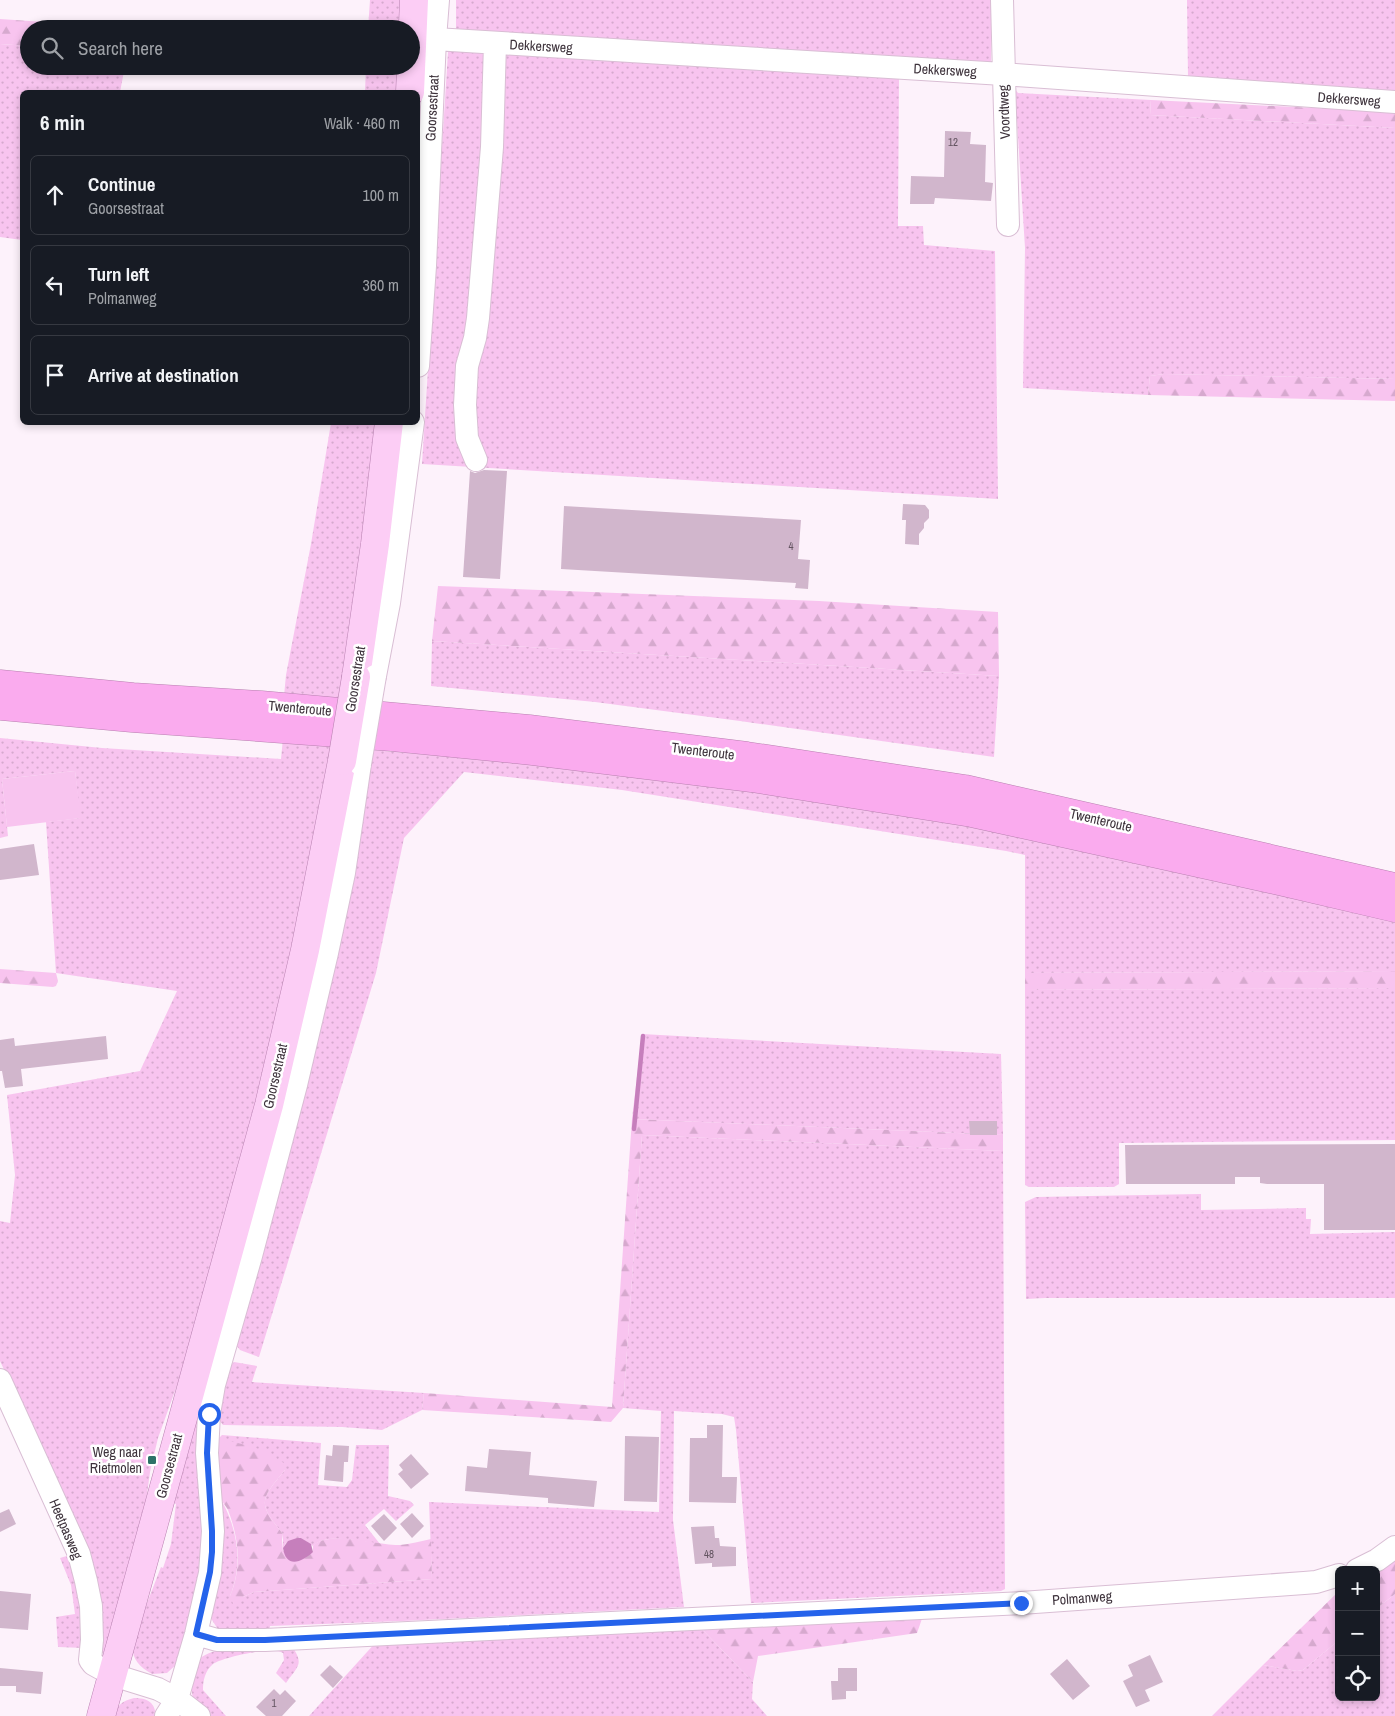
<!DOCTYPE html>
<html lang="en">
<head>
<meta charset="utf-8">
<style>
  :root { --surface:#171b24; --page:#242831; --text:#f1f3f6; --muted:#9ea1a6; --line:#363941 }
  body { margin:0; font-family:"Archivo Narrow",sans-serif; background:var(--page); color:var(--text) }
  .controls { position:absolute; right:15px; bottom:15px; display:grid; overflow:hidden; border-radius:8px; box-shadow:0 2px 8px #0003 }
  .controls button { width:45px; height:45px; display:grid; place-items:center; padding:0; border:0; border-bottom:1px solid var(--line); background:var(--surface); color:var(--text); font:25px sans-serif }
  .stop { position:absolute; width:15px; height:15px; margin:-11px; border:4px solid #2563eb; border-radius:50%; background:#fff }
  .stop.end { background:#2563eb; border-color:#fff; box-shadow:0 1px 5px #0008 }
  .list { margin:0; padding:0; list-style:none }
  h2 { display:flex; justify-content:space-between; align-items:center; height:65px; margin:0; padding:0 20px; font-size:21px }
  h2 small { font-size:16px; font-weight:400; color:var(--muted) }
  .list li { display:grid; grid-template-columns:32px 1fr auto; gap:15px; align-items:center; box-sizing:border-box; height:80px; margin:0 10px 10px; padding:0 10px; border:1px solid var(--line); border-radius:8px }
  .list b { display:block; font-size:19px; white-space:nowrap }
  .list p { margin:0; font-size:16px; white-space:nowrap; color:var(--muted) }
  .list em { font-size:16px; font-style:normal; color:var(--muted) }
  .icon { flex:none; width:28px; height:28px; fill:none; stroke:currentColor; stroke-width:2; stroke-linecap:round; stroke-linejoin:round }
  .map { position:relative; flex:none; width:1395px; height:1716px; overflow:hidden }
  .search { position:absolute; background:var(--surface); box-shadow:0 2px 8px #0003; left:20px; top:20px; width:400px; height:55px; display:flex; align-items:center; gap:12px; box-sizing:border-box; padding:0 18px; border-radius:28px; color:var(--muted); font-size:19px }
  .panel { position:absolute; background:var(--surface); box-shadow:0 2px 8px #0003; left:20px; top:90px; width:400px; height:335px; border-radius:8px }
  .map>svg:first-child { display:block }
  .grass { fill:url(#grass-dots) }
  .forest { fill:url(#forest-firs) }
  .garden { fill:#f8c4ef }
  .water { fill:#c67fbc }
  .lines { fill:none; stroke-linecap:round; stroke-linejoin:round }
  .stream { stroke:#c67fbc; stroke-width:4.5 }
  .building { fill:#d1b6cc }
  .minor-casing { stroke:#d9bed4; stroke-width:24 }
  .major-casing { stroke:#b881b0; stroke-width:29 }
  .highway-casing { stroke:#b881b0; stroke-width:29 }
  .minor { stroke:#fff; stroke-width:22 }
  .major { stroke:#fccdf5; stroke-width:28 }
  .highway { stroke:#faabee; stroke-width:28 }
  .minor-bridge-casing { stroke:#d9bed4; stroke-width:24; stroke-linecap:butt }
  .major-bridge-casing { stroke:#b881b0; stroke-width:29; stroke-linecap:butt }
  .minor-bridge { stroke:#fff; stroke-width:22 }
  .major-bridge { stroke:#fccdf5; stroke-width:28 }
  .route { stroke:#2563eb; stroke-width:6 }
  .poi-dot { fill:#2c7268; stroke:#fff; stroke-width:2 }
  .labels { text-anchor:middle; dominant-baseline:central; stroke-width:5; stroke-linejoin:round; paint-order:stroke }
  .number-label { font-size:11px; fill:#635460 }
  .street-label { font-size:14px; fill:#3e333c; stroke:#fff }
  .poi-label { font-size:14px; fill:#3e333c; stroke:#fff; text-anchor:end }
</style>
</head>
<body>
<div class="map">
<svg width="1395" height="1716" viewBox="0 0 1395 1716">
  <defs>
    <pattern id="grass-dots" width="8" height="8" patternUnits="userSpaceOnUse" patternTransform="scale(1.25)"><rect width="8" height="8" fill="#f8c4ef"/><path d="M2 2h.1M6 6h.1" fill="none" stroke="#d6a9ce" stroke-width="1.8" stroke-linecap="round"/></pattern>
    <pattern id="forest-firs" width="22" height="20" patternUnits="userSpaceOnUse" patternTransform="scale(1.25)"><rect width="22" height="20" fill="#f8c4ef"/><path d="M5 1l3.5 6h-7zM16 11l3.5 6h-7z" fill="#d6a9ce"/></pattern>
  </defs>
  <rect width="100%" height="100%" fill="#fdf2fb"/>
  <path class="grass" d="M370 0H404L403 29H368Z
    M456 0H991V64L456 30Z
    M1187 0H1395V91L1188 77Z
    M0 44 29 46V66H125L120 92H22V240L0 237Z
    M451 49 899 78 898 226H923L924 245 995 251 998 499 422 464 448 52Z
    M366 66H401L400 92H365Z
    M1015 89 1018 93 1151 100 1150 115 1395 128V379L1164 374 1150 376 1148 395 1023 388 1025 248Z
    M331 423H376L369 496 339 704 284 696 286 675 311 544Z
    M432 641 999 676 994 757 740 721 595 702 431 686Z
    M0 738 102 748 281 759 283 738 332 741 305 896 259 1094 183 1369 158 1438 150 1472 145 1509 106 1651 102 1653 20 1404 0 1361V1221L10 1223 15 1175 7 1095 140 1071 177 991 56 973 46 822 80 818 75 771 2 779 8 836 0 838Z
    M372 750 643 773 1004 830 1395 919V971L1025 973V855L1006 851 622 790 464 772 404 838 376 973 259 1357 240 1350 236 1345Z
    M1395 988V1140L1119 1143V1184L1114 1187H1029L1025 1185V990Z
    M642 1034 1001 1054 1003 1135 632 1119Z
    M642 1135 1003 1151 1005 1589 1001 1591 751 1603 736 1430 734 1417 722 1414 674 1411 673 1520 684 1607 402 1621 270 1626 269 1634 219 1631 212 1620 209 1610 219 1496C237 1526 244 1563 230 1596L243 1597 254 1592 432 1579 429 1502 659 1512 661 1411 623 1408Z
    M1201 1194V1210L1306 1208V1219H1311L1310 1234 1395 1232V1298H1045L1026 1299 1025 1202 1036 1197Z
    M234 1362 257 1366 252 1382 424 1393 422 1410 382 1430 342 1427 223 1425 219 1420C219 1405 222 1373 234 1362Z
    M201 1405 206 1546 178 1663 167 1673 152 1674C137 1666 130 1656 133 1639L161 1567 163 1568 171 1544 176 1504 172 1502 181 1466Z
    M222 1435 321 1443 318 1485 347 1487 352 1480 356 1445H389L388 1496 410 1501 414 1505 396 1521 384 1509 365 1525 380 1544C363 1542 326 1532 313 1546L301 1538 286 1543 283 1548V1534C258 1503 259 1501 285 1470L218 1439Z
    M70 1555 80 1582 84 1648 58 1647 56 1617 75 1614 71 1585 60 1558Z
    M1395 1594V1716H1212L1263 1665 1297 1671 1303 1670 1339 1640V1697H1376V1609Z
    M697 1624 753 1682 752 1699 767 1716H309L377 1641Z
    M290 1643C304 1664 300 1664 286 1683L276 1673 284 1660 283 1653C273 1646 223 1657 213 1664 205 1671 203 1680 203 1690L226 1716H208C193 1699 189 1700 194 1677 195 1672 195 1665 197 1662 208 1644 270 1645 290 1643Z
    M134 1698C147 1698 155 1702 156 1716H112C118 1705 122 1701 134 1698Z"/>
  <path class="forest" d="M0 19 148 29H29V46L0 44Z
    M1151 100 1395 112V128L1150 115Z
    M1164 374 1395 379V401L1148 395 1150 376Z
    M438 586 819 601 998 612 999 676 432 641Z
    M0 969 56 973 58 981 56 986 53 987 0 983Z
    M1395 971V988L1025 990V973Z
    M632 1119 1003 1135V1151L642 1135 623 1408 611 1422 422 1410 424 1393 612 1407Z
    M218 1439C241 1443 269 1449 286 1465L285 1470C259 1501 258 1503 283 1534L282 1540 283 1551 313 1552V1546C327 1529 379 1546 400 1545 410 1544 421 1541 431 1539L432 1579 254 1592 243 1597 234 1606 230 1596C242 1569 239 1538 228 1510 226 1506 222 1502 220 1497 217 1488 219 1451 218 1439Z
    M1395 1555V1594L1376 1609V1570Z
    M1339 1591V1640L1303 1670 1297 1671 1263 1665Z
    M924 1613 917 1633 758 1656 753 1682 697 1624Z"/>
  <path class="garden" d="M75 771 81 818 7 827 2 779Z"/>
  <path class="water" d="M297 1538H301L311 1544 313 1552C302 1562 286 1569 283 1548L288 1541Z"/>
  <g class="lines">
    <path class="stream" d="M634 1129 643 1036"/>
  </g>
  <path class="building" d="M945 131 971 132 970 144 986 145 985 182 993 183 991 201 935 198 934 204H910L911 176 944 177Z
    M484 470 507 471 500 579 463 577 470 471 475 473Z
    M903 504 925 505 929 510V518L924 523V528L919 534V545L905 544 906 520H902Z
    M564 506 801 520 798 559 810 560 808 589 795 588 796 583 561 569Z
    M34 844 39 875 0 880V849Z
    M106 1036 108 1059 21 1069 23 1086 5 1088 2 1071H0V1040L14 1038 15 1046Z
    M969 1121H997V1135H970Z
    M1395 1144V1230H1324V1184H1267L1260 1183V1177H1235V1184H1126L1125 1145Z
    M707 1425H723L722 1477H737L736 1503 689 1502 690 1438H707Z
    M625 1436 659 1437 657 1502 624 1501Z
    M333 1445 349 1446 348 1462H344L343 1482 324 1480 326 1455 332 1456Z
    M489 1449 531 1452 529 1475 597 1481 594 1507 548 1503V1498L465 1491 467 1466 487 1468Z
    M411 1454 429 1474 411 1489 398 1474 403 1470 399 1465Z
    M9 1509 16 1524 0 1532V1513Z
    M412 1513 424 1526 412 1538 400 1524Z
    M384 1514 397 1528 384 1541 371 1526Z
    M714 1526 715 1538H719L720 1546 736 1547V1566L712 1567V1563L695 1564 691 1527Z
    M0 1591 31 1594 28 1630 0 1628Z
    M1150 1655 1163 1682 1145 1690 1150 1701 1136 1707 1123 1681 1133 1676 1128 1665Z
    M1067 1659 1090 1686 1073 1700 1050 1674Z
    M330 1665 343 1677 333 1688 320 1675Z
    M0 1668 43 1672 41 1694 16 1692V1686H0Z
    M838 1668H857V1691H846V1699L832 1700 831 1681H838Z
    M274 1689 280 1695 285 1690 296 1701 282 1716H266L256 1707Z"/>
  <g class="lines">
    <g class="minor-casing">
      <path id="minor" d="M1002 0 1008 225
        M435 39 1003 74 1395 102
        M418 366 425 266 435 39 438 0
        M476 460 467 438 465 405 467 366 475 338 478 318 492 147 495 43
        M375 676 389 603 413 422
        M0 1380 79 1554 86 1581 91 1606 92 1640 90 1660 93 1664 113 1675 158 1689 177 1699 199 1716
        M1357 1570 1377 1560 1395 1547
        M196 1634 217 1640H265L1021 1603 1304 1583 1316 1582 1339 1575
        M166 1716 177 1699 196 1634 210 1573 213 1531 207 1453 209 1414 214 1385 251 1256 296 1085 327 953 344 873 360 764"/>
    </g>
    <g class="major-casing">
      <path id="major" d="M410 92 414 0
        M356 677 375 544 389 422
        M101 1716 269 1105 305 950 342 761"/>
    </g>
    <g class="highway-casing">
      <path id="highway" d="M0 684 133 697 261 705 529 729 747 756 965 789 1395 887
        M0 706 132 718 392 737 533 751 752 778 972 813 1284 882 1395 908"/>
    </g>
    <use href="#minor" class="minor"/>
    <use href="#major" class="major"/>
    <use href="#highway" class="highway"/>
    <g class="minor-bridge-casing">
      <path id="minor-bridge" d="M360 764 375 676"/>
    </g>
    <g class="major-bridge-casing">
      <path id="major-bridge" d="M342 761 356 677"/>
    </g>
    <use href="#minor-bridge" class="minor-bridge"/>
    <use href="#major-bridge" class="major-bridge"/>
  </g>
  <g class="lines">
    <path class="route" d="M209 1414 207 1453 212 1531V1552L210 1572 196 1634 217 1640H265L1021 1603"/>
  </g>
  <rect class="poi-dot" x="147" y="1455" width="10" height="10" rx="2.5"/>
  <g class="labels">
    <g class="number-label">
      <text x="953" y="142">12</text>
      <text x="791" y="546">4</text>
      <text x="709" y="1554">48</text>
      <text x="274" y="1703">1</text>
    </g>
    <g class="street-label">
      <text transform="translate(541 46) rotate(3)">Dekkersweg</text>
      <text transform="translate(945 70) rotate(3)">Dekkersweg</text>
      <text transform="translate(1349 99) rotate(4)">Dekkersweg</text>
      <text transform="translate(432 108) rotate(-87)">Goorsestraat</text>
      <text transform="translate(1004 112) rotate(-92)">Voordtweg</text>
      <text transform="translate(355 679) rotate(-81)">Goorsestraat</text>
      <text transform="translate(300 708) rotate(5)">Twenteroute</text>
      <text transform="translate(703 751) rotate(7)">Twenteroute</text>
      <text transform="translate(1101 820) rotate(13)">Twenteroute</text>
      <text transform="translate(275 1076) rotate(-77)">Goorsestraat</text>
      <text transform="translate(169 1466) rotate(-75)">Goorsestraat</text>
      <text transform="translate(66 1529) rotate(67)">Heetpasweg</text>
      <text transform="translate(1082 1598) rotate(-4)">Polmanweg</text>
    </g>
    <g class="poi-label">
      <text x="142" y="1452">Weg naar<tspan x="142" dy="16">Rietmolen</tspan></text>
    </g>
  </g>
</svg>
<div class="controls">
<button>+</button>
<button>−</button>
<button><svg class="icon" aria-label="locate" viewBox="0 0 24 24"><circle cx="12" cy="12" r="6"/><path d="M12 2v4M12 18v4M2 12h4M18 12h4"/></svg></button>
</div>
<div class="stop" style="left:209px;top:1414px"></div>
<div class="stop end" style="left:1021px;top:1603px"></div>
<div class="search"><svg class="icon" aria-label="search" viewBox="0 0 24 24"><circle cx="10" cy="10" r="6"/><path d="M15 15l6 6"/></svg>Search here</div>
<section class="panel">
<h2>6 min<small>Walk · 460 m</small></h2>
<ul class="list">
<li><svg class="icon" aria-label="ahead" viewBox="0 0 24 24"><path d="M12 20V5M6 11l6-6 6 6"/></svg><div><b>Continue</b><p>Goorsestraat</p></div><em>100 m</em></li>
<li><svg class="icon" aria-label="left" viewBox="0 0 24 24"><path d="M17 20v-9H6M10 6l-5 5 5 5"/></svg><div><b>Turn left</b><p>Polmanweg</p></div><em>360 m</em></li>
<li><svg class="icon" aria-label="arrive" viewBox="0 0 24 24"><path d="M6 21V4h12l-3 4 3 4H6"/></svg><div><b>Arrive at destination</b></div></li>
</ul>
</section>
</div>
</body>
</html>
